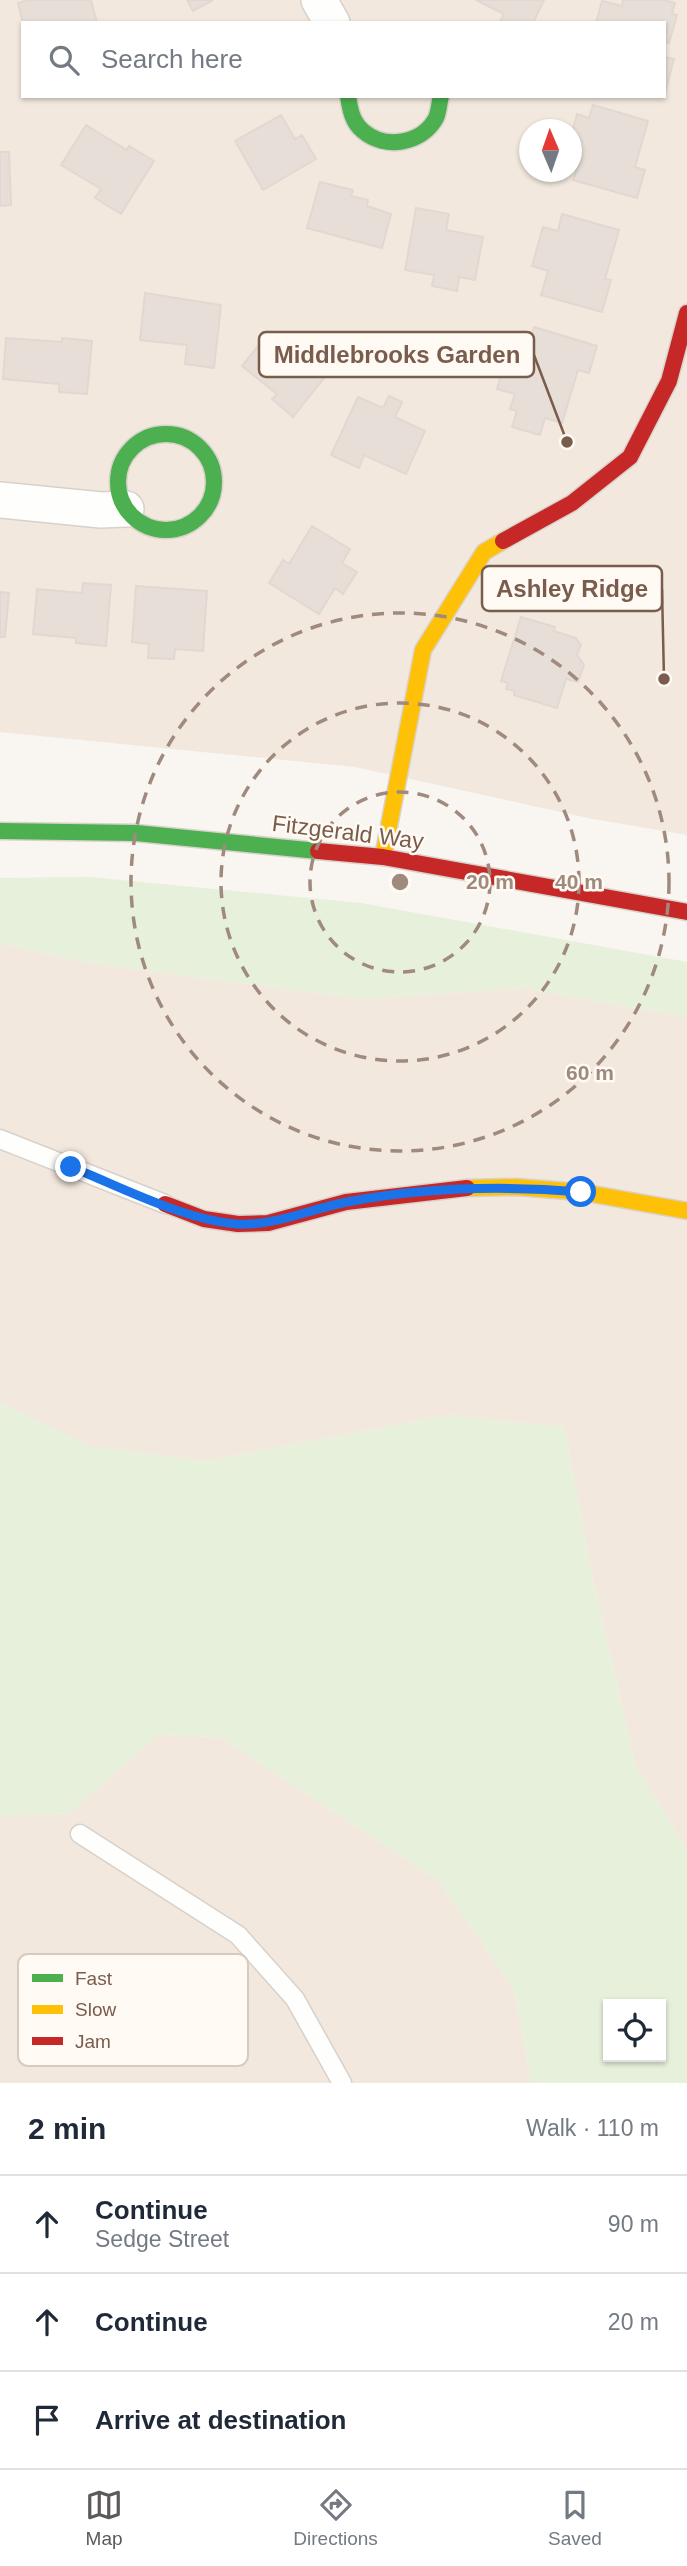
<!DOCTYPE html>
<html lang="en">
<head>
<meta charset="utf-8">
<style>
  :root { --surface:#fff; --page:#f2f2f3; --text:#1f2937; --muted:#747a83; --line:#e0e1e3; --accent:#5c585b }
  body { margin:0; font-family:Helvetica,sans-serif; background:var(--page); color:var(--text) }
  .controls { position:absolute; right:21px; bottom:21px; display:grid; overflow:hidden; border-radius:0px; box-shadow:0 2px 5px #0004 }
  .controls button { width:63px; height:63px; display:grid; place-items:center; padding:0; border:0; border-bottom:2px solid var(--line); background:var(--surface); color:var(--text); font:35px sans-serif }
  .compass { position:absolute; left:519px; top:119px; width:63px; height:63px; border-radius:50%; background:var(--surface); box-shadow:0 2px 5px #0004; rotate:358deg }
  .stop { position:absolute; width:21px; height:21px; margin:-16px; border:5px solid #1a73e8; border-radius:50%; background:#fff }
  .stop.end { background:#1a73e8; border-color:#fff; box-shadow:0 2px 7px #0008 }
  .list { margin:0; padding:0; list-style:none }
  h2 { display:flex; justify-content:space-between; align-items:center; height:91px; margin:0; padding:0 28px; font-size:30px }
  h2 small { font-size:23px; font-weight:400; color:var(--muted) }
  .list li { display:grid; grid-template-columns:46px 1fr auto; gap:21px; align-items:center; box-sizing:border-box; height:98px; padding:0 28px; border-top:2px solid var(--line) }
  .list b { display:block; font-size:26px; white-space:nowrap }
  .list p { margin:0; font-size:23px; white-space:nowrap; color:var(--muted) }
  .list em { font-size:23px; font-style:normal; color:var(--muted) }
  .icon { flex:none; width:38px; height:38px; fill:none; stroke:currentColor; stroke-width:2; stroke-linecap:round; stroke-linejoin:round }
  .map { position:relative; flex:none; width:687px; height:2083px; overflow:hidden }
  .search { position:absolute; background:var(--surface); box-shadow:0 2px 5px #0004; left:21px; right:21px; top:21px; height:77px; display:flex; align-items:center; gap:18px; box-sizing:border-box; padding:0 24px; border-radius:0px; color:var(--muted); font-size:26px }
  .sheet { height:385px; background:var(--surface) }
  nav { display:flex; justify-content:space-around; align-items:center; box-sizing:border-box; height:98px; border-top:2px solid var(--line); background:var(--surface); font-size:19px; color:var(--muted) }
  nav a { display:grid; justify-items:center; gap:4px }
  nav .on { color:var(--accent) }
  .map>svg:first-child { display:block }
  .residential { fill:#f2e8de; fill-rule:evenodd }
  .green { fill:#e7f0db; fill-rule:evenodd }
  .building { fill:#e6ded7; stroke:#e2d8d2; stroke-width:2 }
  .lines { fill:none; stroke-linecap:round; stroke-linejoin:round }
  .lane-casing { stroke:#d7d1cb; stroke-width:21 }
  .street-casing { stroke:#d7d1cb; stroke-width:38 }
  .fast-casing { stroke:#d9d2cb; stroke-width:19 }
  .slow-casing { stroke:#d9d2cb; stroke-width:19 }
  .jam-casing { stroke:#d9d2cb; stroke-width:19 }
  .lane { stroke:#fefefd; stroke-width:18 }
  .street { stroke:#fefefd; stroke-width:35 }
  .fast { stroke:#4caf50; stroke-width:16 }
  .slow { stroke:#ffc107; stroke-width:16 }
  .jam { stroke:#c62828; stroke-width:16 }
  .route { stroke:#1a73e8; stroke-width:9 }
  .ring { fill:none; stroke:#9f8a7d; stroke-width:3.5; stroke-dasharray:12 9 }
  .labels { text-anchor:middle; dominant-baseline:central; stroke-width:5; stroke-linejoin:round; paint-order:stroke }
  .street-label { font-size:23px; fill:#7a5c4d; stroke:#fffaf3 }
  .key { fill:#fffaf3; stroke:#d7cbc1; stroke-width:2 }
  .key-label { font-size:19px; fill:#7a5c4d }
  .centre { fill:#9f8a7d; stroke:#fffaf3; stroke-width:3.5 }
  .ring-label { font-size:21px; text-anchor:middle; font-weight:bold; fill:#9f8a7d; stroke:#fffaf3; stroke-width:5; stroke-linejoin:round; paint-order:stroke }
  .leader { fill:none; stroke:#7a5c4d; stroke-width:2.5 }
  .callout-dot { fill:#7a5c4d; stroke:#fffaf3; stroke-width:2.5 }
  .callout { fill:#fffaf3; stroke:#7a5c4d; stroke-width:2.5 }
  .callout-label { font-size:24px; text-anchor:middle; font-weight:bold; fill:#7a5c4d }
</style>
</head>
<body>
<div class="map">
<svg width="687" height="2083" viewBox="0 0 687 2083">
  <rect width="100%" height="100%" fill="#f9f5f0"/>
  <path class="residential" d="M0 0H687V835L593 819 355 767 0 732ZM23 23H664V96H23ZM530 130H572V172H530Z
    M0 943 88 963 362 999 523 988 687 1017V1850L635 1764 591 1570 564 1427 448 1415 206 1461 92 1447 0 1403Z
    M158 1735 220 1737 439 1881 514 1989 531 2081 533 2083H0V1816L70 1813Z"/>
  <path class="green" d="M90 877 361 903 687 962V1017L523 988 362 999 88 963 0 943V878Z
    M0 1403 93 1447 206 1461 448 1415 564 1427 591 1570 635 1764 687 1850V2083H533L531 2081 514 1989 439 1881 220 1737 158 1735 70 1813 0 1816ZM608 2004H661V2057H608Z"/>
  <path class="building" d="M29 0H91L97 23H23L18 3Z
    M187 0H213L193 11Z
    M476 0H544L533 23H499L504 14Z
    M623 0H664L675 3 672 14 677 15 669 43 664 42V23H596L602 1 622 6Z
    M664 57 674 59 666 89 664 88Z
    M593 105 648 121 635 167 645 170 637 198 573 180 580 160 572 157V132L577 114 589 118Z
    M281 115 295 139 302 135 316 159 263 190 235 141Z
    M86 125 127 150 129 146 154 161 121 214 95 198 101 189 61 165Z
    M0 152H9L11 205 0 206Z
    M320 182 353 190 351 196 368 200 367 206 391 214 382 248 307 228Z
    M416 208 449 214 446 230 483 237 475 280 459 277 457 291 432 286 434 275 405 270Z
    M562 214 619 230 605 279 611 280 602 312 541 295 548 271 532 266 543 227 558 231Z
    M145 293 221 305 214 368 185 364 187 345 140 340Z
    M534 327 597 346 589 373 578 370 562 423 545 418 540 435 512 427 517 411 510 409 515 394 497 389 511 344 528 348Z
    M269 332 324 378 293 417 272 399 277 394 242 366Z
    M6 338 62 342V338L92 341 87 394 59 392V384L3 379Z
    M389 396 402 402 395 417 425 431 406 474 364 455 359 468 331 455 358 397 383 408Z
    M312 526 350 549 342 563 357 572 343 594 335 588 319 614 269 583 283 560 289 564Z
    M83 583 111 585 106 646 76 643V638L33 634 37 589 82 593Z
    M136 586 207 591 203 651 175 649 174 659 148 658 149 644 132 642Z
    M0 592 9 593 5 637H0Z
    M521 617 555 627 554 631 576 638 581 645 577 655 584 665 578 682 566 679 557 708 514 695 515 691 506 689 508 683 501 681Z"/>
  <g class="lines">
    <g class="lane-casing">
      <path id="lane" d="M0 1139 165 1204
        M80 1834 238 1935 295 1999 342 2083"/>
    </g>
    <g class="street-casing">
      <path id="street" d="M319 0 332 23
        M0 500 101 510 126 509"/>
    </g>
    <g class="fast-casing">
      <path id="fast" d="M348 96C350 109 352 122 363 131 385 150 422 144 436 118 439 112 439 103 441 96
        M118 482a48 48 0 1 1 96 0a48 48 0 1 1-96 0Z
        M0 831 136 833 318 851"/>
    </g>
    <g class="slow-casing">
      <path id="slow" d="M383 857 423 650 484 552 503 541
        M467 1188 516 1187 581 1192 687 1211"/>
    </g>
    <g class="jam-casing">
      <path id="jam" d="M503 541 572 503 630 457 669 381 687 313
        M318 851 383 857 687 912
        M165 1204 204 1219 238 1224 268 1223 346 1202 467 1188"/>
    </g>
    <use href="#lane" class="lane"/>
    <use href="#street" class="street"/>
    <use href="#fast" class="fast"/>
    <use href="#slow" class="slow"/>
    <use href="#jam" class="jam"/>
  </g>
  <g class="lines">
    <path class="route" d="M71 1167C121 1187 184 1220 237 1224 275 1226 310 1209 347 1202 426 1187 500 1185 581 1192"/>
  </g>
  <g class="ring">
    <circle cx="400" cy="882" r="90"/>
    <circle cx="400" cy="882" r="179"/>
    <circle cx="400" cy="882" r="269"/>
  </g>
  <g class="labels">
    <g class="street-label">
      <text transform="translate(348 832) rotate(7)">Fitzgerald Way</text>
    </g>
  </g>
  <rect x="18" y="1954" width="230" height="112" rx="10" class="key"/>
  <rect x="32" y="1974" width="31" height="8" fill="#4caf50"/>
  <rect x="32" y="2005" width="31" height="9" fill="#ffc107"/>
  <rect x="32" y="2037" width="31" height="8" fill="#c62828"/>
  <g class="key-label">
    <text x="75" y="1985">Fast</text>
    <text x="75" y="2016">Slow</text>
    <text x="75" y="2048">Jam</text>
  </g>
  <circle cx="400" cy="882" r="10" class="centre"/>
  <g class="ring-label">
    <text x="490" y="889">20 m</text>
    <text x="579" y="889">40 m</text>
    <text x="590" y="1080">60 m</text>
  </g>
  <path class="leader" d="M567 442L534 355M664 679L662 589"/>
  <g class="callout-dot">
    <circle cx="567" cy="442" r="7"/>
    <circle cx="664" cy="679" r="7"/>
  </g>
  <g class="callout">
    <rect x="259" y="332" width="275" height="45" rx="7"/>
    <rect x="482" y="566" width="180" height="45" rx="7"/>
  </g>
  <g class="callout-label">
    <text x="397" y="363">Middlebrooks Garden</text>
    <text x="572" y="597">Ashley Ridge</text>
  </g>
</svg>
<div class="controls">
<button><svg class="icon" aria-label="locate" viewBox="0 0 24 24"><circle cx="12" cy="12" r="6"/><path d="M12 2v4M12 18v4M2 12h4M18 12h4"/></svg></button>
</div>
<svg class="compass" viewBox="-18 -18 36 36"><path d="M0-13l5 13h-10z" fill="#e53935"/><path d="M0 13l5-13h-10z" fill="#747a83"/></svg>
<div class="stop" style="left:581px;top:1192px"></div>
<div class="stop end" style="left:71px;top:1167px"></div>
<div class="search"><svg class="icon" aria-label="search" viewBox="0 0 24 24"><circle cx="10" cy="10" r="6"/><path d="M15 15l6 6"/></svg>Search here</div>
</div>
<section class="sheet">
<h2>2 min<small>Walk · 110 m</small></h2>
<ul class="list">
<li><svg class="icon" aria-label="ahead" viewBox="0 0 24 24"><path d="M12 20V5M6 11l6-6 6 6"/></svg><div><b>Continue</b><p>Sedge Street</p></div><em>90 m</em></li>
<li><svg class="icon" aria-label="ahead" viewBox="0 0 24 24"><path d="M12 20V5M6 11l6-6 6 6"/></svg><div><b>Continue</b></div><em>20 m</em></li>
<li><svg class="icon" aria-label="arrive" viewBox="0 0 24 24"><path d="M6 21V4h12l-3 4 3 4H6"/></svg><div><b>Arrive at destination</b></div></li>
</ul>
</section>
<nav>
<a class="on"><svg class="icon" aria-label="map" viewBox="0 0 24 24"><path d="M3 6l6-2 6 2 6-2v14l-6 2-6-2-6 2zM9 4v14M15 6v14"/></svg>Map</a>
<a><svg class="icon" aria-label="directions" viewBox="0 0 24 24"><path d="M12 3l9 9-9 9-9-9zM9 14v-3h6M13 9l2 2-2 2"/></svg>Directions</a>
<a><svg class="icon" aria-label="saved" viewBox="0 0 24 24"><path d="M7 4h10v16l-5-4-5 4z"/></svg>Saved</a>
</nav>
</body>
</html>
